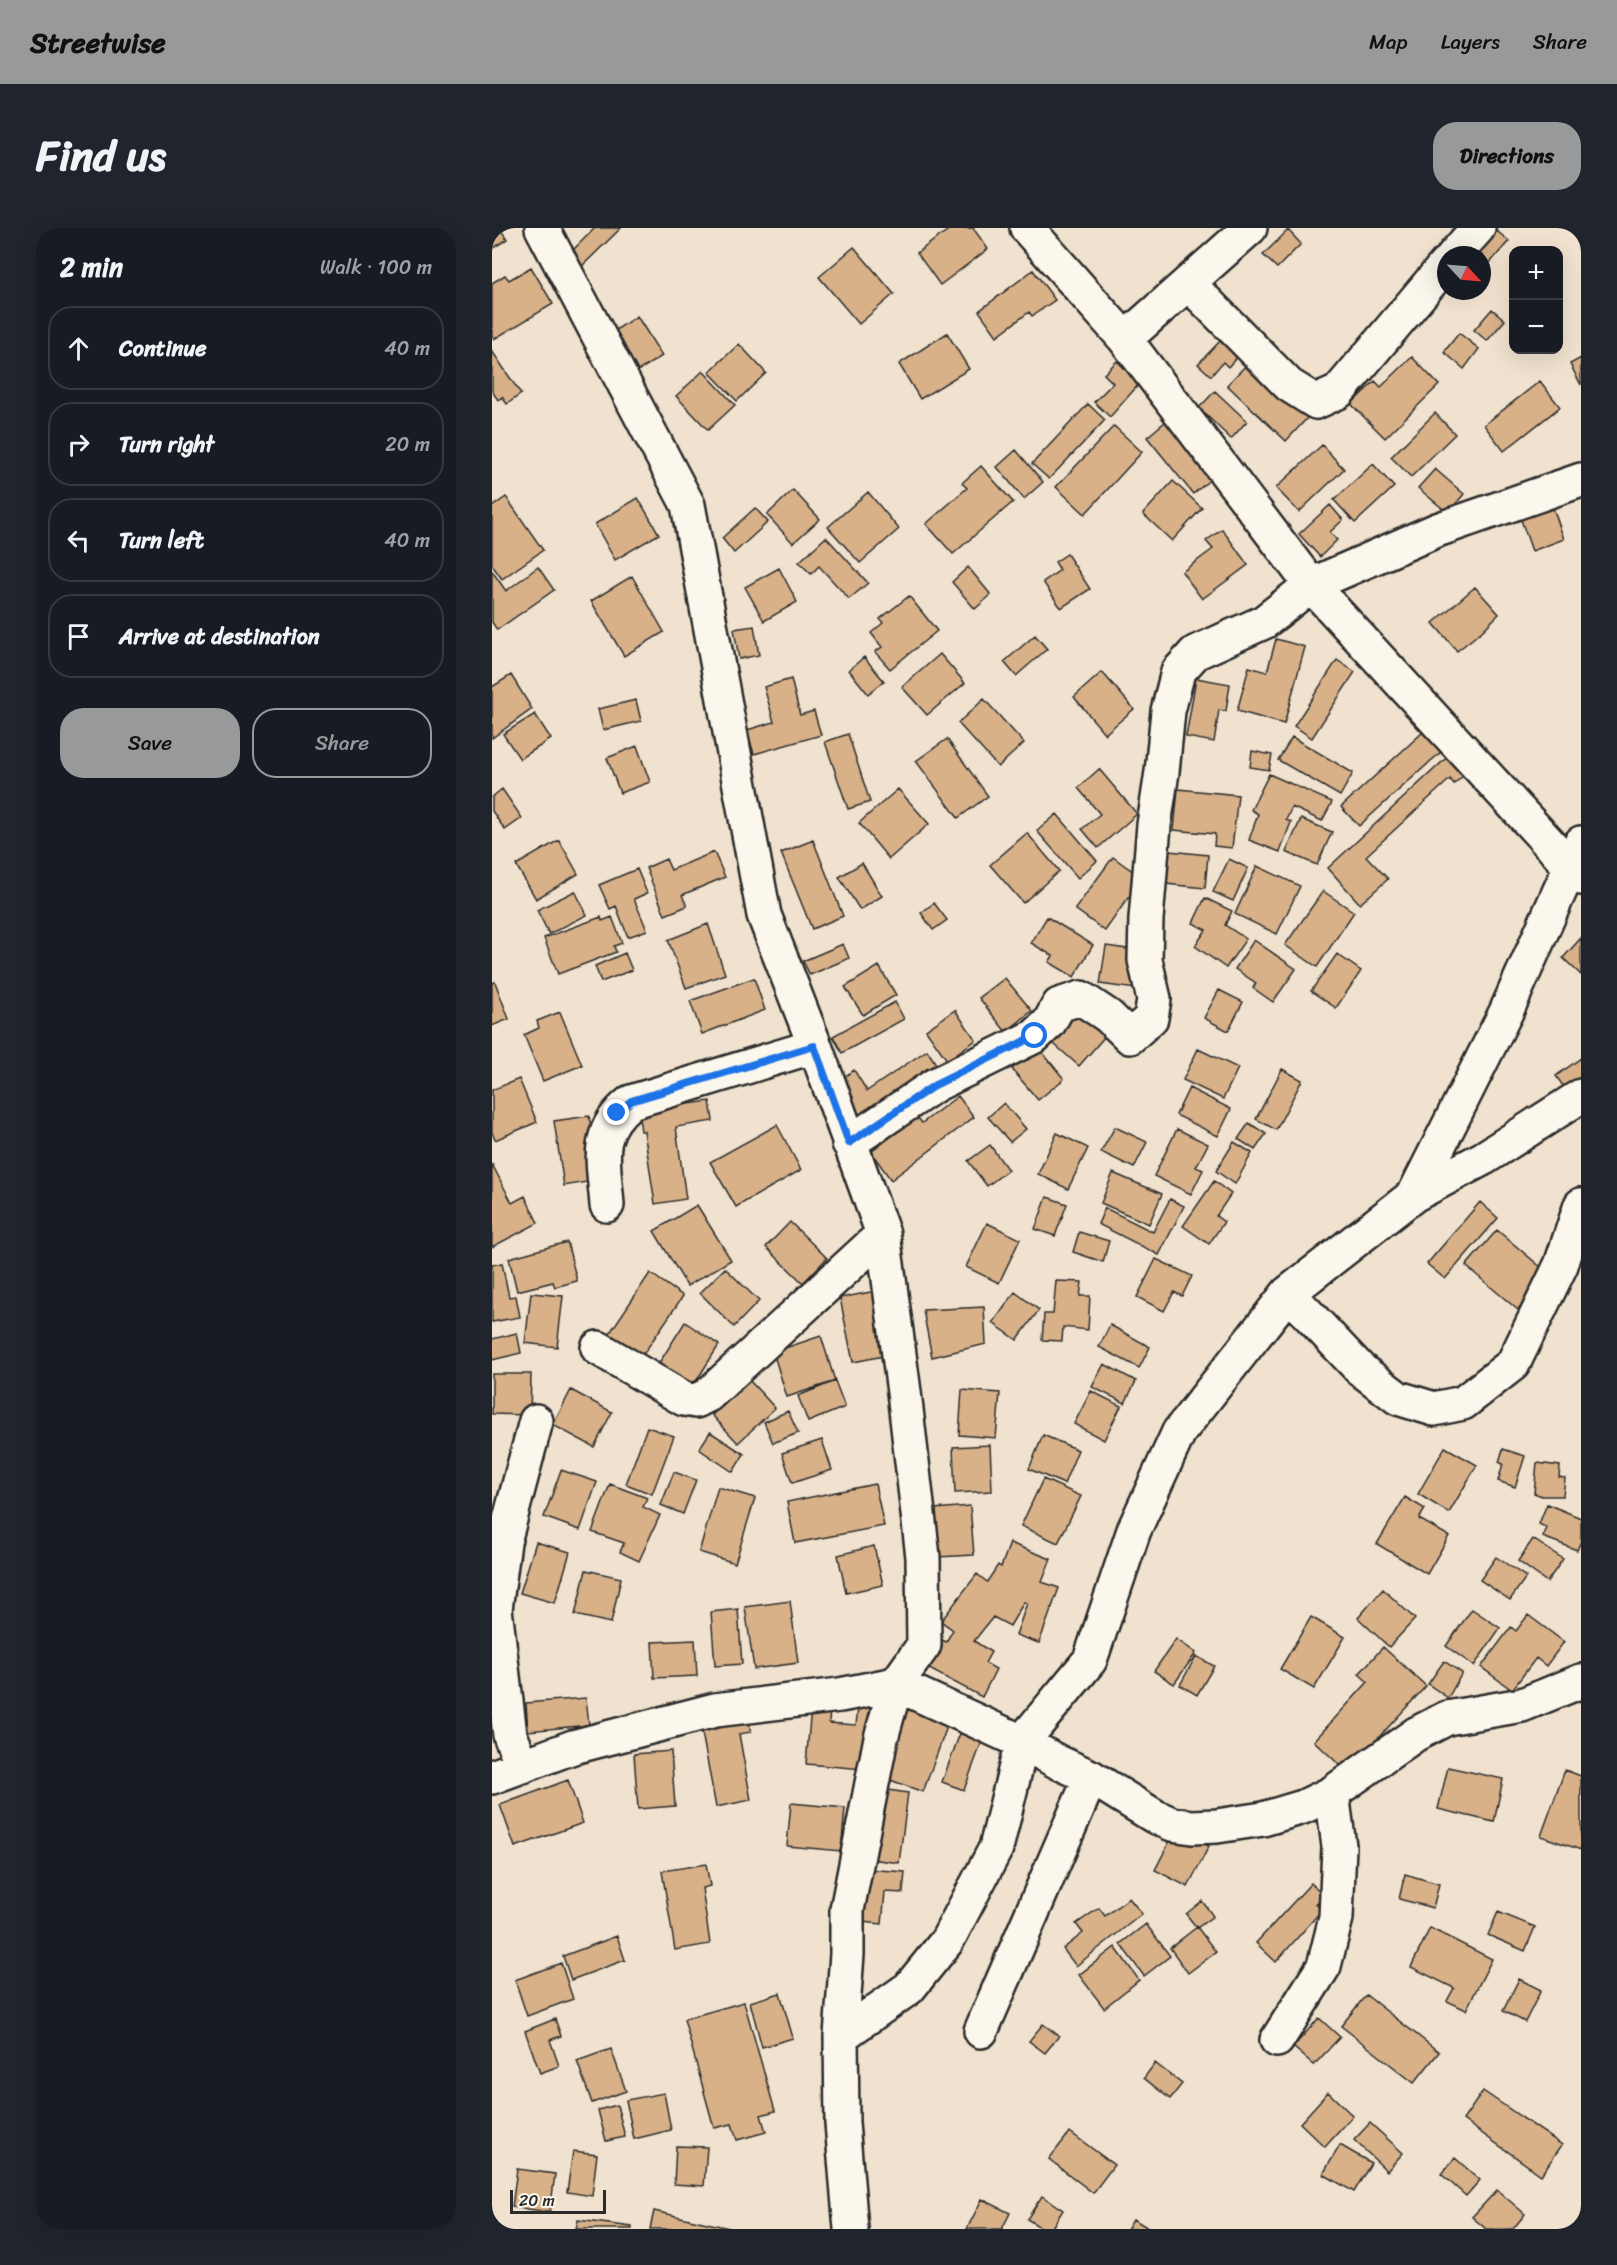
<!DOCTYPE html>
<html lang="en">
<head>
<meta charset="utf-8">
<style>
  :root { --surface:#171b24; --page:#20242c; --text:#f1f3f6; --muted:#9ea1a6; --line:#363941; --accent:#98999b }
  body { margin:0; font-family:Sriracha,sans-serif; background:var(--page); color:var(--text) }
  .controls { position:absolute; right:18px; top:18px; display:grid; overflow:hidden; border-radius:12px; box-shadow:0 6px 24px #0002 }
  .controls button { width:54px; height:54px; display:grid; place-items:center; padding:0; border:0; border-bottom:2px solid var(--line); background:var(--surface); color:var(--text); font:30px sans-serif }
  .compass { position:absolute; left:945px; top:18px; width:54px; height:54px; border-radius:50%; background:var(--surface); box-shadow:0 6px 24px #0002; rotate:116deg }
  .scale { position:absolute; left:18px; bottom:15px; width:96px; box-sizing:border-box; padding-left:6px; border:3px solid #2b2b2b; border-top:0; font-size:16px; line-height:21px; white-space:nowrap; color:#2b2b2b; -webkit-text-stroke:4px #fbf7ec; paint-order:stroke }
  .stop { position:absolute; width:18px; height:18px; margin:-14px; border:4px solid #1a73e8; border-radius:50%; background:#fff }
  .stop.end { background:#1a73e8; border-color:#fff; box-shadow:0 2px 6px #0008 }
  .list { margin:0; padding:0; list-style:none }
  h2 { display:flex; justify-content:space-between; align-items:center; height:78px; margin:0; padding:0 24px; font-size:26px }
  h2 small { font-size:20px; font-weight:400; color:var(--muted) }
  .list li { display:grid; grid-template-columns:39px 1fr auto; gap:18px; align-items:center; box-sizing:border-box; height:84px; margin:0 12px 12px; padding:0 12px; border:2px solid var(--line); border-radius:24px }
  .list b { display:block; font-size:22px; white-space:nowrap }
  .list em { font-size:20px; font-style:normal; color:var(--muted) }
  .actions { display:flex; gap:12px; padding:18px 24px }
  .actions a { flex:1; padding:14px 0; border:2px solid var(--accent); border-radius:24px; text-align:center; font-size:21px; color:var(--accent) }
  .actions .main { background:var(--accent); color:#111 }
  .icon { flex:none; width:33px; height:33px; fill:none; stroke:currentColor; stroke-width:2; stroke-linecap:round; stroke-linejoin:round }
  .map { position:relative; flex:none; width:1089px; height:2001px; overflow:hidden; border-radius:24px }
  header { display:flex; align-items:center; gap:36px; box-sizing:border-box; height:84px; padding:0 30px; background:var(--accent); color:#111 }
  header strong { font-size:28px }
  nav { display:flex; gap:33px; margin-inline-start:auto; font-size:21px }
  .intro { display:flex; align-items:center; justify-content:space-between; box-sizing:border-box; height:144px; padding:0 36px }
  h1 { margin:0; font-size:42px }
  .button { padding:15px 27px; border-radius:24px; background:var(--accent); color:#111; font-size:21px; font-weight:700 }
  main { display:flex; gap:36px; padding:0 36px }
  aside { flex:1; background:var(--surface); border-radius:24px; box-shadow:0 6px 24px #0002 }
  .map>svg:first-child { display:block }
  .building { fill:#d8b189; stroke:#2b2b2b; stroke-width:1.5 }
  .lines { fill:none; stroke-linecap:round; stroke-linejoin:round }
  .minor-casing { stroke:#2b2b2b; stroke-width:38 }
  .minor { stroke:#fbf7ec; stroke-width:33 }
  .route { stroke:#1a73e8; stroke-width:8 }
</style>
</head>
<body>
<header>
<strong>Streetwise</strong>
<nav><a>Map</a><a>Layers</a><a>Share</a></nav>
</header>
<div class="intro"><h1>Find us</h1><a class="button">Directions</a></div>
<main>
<aside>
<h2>2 min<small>Walk · 100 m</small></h2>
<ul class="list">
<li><svg class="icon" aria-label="ahead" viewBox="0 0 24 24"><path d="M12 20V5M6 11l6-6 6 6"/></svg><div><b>Continue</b></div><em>40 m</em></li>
<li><svg class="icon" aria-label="right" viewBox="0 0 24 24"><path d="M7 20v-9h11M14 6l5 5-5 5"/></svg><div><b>Turn right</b></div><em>20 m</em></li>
<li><svg class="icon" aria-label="left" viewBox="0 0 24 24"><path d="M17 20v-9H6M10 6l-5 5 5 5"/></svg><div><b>Turn left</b></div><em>40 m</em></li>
<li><svg class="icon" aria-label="arrive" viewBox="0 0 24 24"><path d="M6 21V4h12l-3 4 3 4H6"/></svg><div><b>Arrive at destination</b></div></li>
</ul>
<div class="actions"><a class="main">Save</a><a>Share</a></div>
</aside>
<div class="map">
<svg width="1089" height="2001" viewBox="0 0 1089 2001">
  <rect width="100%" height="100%" fill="#f0e2ce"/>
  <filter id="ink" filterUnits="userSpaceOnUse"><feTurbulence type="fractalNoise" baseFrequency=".0167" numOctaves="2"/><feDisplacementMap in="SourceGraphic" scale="12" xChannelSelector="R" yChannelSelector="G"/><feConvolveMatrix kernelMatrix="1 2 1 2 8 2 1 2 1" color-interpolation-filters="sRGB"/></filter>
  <g filter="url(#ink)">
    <path class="building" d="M0 0H8L15 11 0 21Z
      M103 0H129L83 45 71 32Z
      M459 0H481L496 21 448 57 425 25Z
      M1001 0 1017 13 990 44V27H976Z
      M796 2 809 16 785 40 771 27Z
      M362 19 402 66 367 96 327 49Z
      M39 39 61 76 2 111 0 108V55L13 47 17 52Z
      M541 42 563 72 540 88 537 84 505 108 487 83Z
      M1000 81 1013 92 995 113 982 102Z
      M145 88 170 128 146 143 122 103Z
      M455 105 477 141 428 171 407 136Z
      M967 105 987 121 972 141 952 124Z
      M732 109 749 125 736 139 731 134 719 148 706 136Z
      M247 116 274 145 245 173 217 144Z
      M0 123 29 166 15 176 10 169 6 172 0 163Z
      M920 129 947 157 893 210 859 176 883 153 889 159Z
      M1089 130V157L1078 136Z
      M760 131 819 186 794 213 735 157Z
      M625 133 648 155 618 189 602 174 621 155 612 146Z
      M211 143 243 177 216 202 184 168Z
      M1048 153 1068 179 1012 223 992 197Z
      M723 163 755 193 739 211 707 180Z
      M596 176 613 192 557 251 540 236Z
      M943 185 963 206 919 249 899 229Z
      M674 193 720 250 701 266 655 209Z
      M622 198 650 224 593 286 564 259Z
      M830 217 852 241 807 284 784 260Z
      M524 222 551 254 532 271 505 239Z
      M881 236 902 259 863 295 842 272Z
      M489 238 521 274 461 326 434 296 475 260 470 255Z
      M943 241 972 266 956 285 926 260Z
      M681 253 710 280 680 313 651 286Z
      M301 262 328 291 301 315 275 287Z
      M376 264 407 301 368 335 336 299Z
      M14 269 51 322 10 351 0 337V279Z
      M146 270 167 306 123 332 103 296Z
      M838 277 851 292 838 304 845 312 828 329 807 306Z
      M1060 277 1072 311 1040 323 1028 289Z
      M263 280 276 294 242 325 230 310Z
      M730 301 756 337 710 371 690 344 721 321 714 313Z
      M334 309 376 355 357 371 327 338 319 346 307 334Z
      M575 326 598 361 569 380 551 354 568 342 563 334Z
      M46 339 62 362 5 402 0 394V343L14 363Z
      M476 339 499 367 483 381 460 354Z
      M287 340 305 374 272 393 253 359Z
      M140 348 172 404 132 428 99 373Z
      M983 359 1007 386 989 404 965 423 941 395Z
      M417 368 445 403 398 441 383 424 390 419 379 405 391 395 388 391Z
      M262 398 267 427 247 431 242 401Z
      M543 407 555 421 524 448 512 434Z
      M784 411 813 419 792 496 745 483 757 439 775 444Z
      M448 426 473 455 435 487 410 459Z
      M372 429 392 453 376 466 357 442Z
      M845 432 863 444 820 510 802 498Z
      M610 444 642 481 613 506 582 469Z
      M19 447 40 481 0 510V459Z
      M704 450 738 456 734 483 727 482 722 514 694 509Z
      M299 451 308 487 322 483 329 507 262 526 255 502 282 494 272 459Z
      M492 471 532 515 506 539 466 495Z
      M144 472 149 493 111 502 106 481Z
      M43 486 59 511 28 531 11 506Z
      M942 494 960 514 867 598 849 579Z
      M356 506 378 574 356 581 333 514Z
      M800 509 861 545 848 568 786 532Z
      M455 511 496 568 466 590 424 533Z
      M145 518 158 554 128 565 115 530Z
      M963 522 980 540 962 556 958 551 874 628 896 651 868 676 836 640Z
      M760 523 780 527 777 542 758 539Z
      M607 541 645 586 606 620 590 601 608 586 586 560Z
      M777 546 840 574 830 593 800 579 794 592 799 594 788 624 757 612 766 586 759 582Z
      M10 561 30 590 13 602 0 583V569Z
      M406 561 437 596 397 631 367 595Z
      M686 561 746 567 740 620 722 618 723 606 682 602Z
      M565 586 605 633 586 650 545 603Z
      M809 591 840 604 825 637 794 624Z
      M535 605 567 643 531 675 498 637Z
      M67 612 86 646 44 671 24 637Z
      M321 612 351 688 320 701 289 625Z
      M677 623 716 627 713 660 674 656Z
      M222 624 233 649 190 667 195 678 173 687 154 640 174 631 179 642Z
      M621 629 650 650 613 703 583 681Z
      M737 631 756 640 741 673 721 664Z
      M370 635 390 668 368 682 347 649Z
      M765 638 808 658 785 706 743 686Z
      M145 641 155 665 142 671 155 702 136 709 124 678 118 681 107 657Z
      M83 663 95 687 57 706 45 682Z
      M831 663 862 684 825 739 793 717Z
      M713 670 740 683 733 697 754 711 734 740 703 718 714 702 701 695Z
      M442 675 455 692 441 702 429 685Z
      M109 689 110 693 120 689 130 715 122 718 124 724 66 746 52 710Z
      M555 689 601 717 582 749 557 734 561 728 539 715Z
      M216 696 233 746 194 760 176 712Z
      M1089 710V747L1071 730Z
      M762 712 804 741 781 774 761 760 764 755 743 741Z
      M351 716 357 730 318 747 311 733Z
      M614 718 649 723 644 761 608 756Z
      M133 725 140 742 109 754 103 738Z
      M845 726 869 743 844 780 819 763Z
      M387 738 404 767 371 787 353 759Z
      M262 750 273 782 210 806 198 773Z
      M513 750 540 783 514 804 487 770Z
      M3 754 17 791 0 798V755Z
      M727 762 751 774 736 803 712 790Z
      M403 774 412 791 350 825 341 808Z
      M581 778 614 807 587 838 554 809Z
      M463 782 484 812 455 832 434 802Z
      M68 784 90 837 51 853 32 807 47 800 45 793Z
      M546 819 572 851 546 872 520 841Z
      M706 821 746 840 731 871 691 852Z
      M435 822 446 839 370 891 345 854 362 842 375 863Z
      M1089 830V855L1076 865 1064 848Z
      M790 841 810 852 784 902 764 891Z
      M27 851 45 894 3 912 0 904V862Z
      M697 860 739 881 726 908 684 887Z
      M466 868 482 889 399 952 379 924 425 889 430 895Z
      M218 873 221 893 184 899 194 971 163 976 152 903H149L146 883Z
      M512 875 534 901 518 914 496 889Z
      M97 888 107 952 72 958 62 893Z
      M757 895 774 906 763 922 746 911Z
      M285 897 309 942 244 979 218 934Z
      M623 899 655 914 642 940 609 924Z
      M685 901 716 916 704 939 711 942 699 966 662 948Z
      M565 905 596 920 576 961 546 946Z
      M742 914 760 925 743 956 724 943Z
      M498 917 516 942 495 958 476 933Z
      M0 936 20 975 33 968 46 995 0 1019Z
      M621 945 670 966 657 996 609 975Z
      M722 953 739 966 724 988 732 994 717 1016 691 998Z
      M555 969 575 976 563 1008 543 1001Z
      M678 971 692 978 667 1027 606 996 613 980 661 1004Z
      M988 974 1006 990 953 1051 935 1036Z
      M205 977 239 1032 195 1058 162 1003Z
      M298 994 335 1030 311 1055 274 1019Z
      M495 995 528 1011 507 1055 474 1039Z
      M1005 1002 1057 1046 1026 1082 974 1038Z
      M587 1004 617 1013 611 1034 581 1024Z
      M75 1014 85 1053 63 1059 61 1054 25 1063 17 1030Z
      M664 1031 700 1048 690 1068 682 1064 672 1083 645 1069Z
      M10 1035 17 1069 24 1068 28 1089 0 1094V1037Z
      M233 1040 267 1073 242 1099 208 1065Z
      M158 1045 191 1068 148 1131 115 1109Z
      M564 1053 590 1054 588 1068H598L596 1102 571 1099 570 1113 550 1112 552 1086H561Z
      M384 1063 397 1127 361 1134 348 1070Z
      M523 1064 547 1082 525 1112 501 1095Z
      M39 1065 71 1068 65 1119 33 1115Z
      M492 1079 494 1116 440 1129 431 1082Z
      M193 1094 227 1117 196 1166 162 1143Z
      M618 1097 658 1119 647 1140 607 1119Z
      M25 1105 29 1125 0 1132V1111Z
      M329 1108 343 1153 295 1169 281 1124Z
      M612 1136 644 1153 633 1175 600 1159Z
      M0 1146H39L38 1187 0 1186Z
      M257 1152 283 1180 246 1215 220 1187Z
      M343 1153 353 1179 316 1194 306 1168Z
      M79 1162 120 1184 102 1219 61 1197Z
      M470 1162 508 1165 504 1210 467 1207Z
      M599 1163 629 1178 612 1212 582 1196Z
      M296 1183 306 1205 281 1215 272 1194Z
      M155 1199 182 1208 160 1266 134 1256Z
      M218 1204 252 1226 241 1244 207 1221Z
      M551 1207 586 1222 572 1256 537 1241Z
      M330 1212 340 1242 300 1255 290 1225Z
      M498 1217 500 1263 463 1265 461 1219Z
      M953 1219 985 1237 957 1285 926 1266Z
      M1011 1221 1033 1228 1023 1259 1006 1253 1011 1236 1007 1234Z
      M1045 1235 1068 1238 1067 1249 1073 1250 1071 1268H1050L1042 1265Z
      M69 1242 105 1254 88 1302 52 1289Z
      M182 1244 204 1252 191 1286 169 1277Z
      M551 1251 589 1268 566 1315 529 1298Z
      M118 1256 155 1270 151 1279 168 1287 147 1333 128 1324 132 1315 100 1304Z
      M383 1256 392 1298 303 1315 295 1274Z
      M226 1259 263 1270 243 1335 207 1324Z
      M913 1269 933 1281 927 1291 957 1308 935 1346 885 1316Z
      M1055 1276 1089 1290V1313L1085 1322 1051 1309 1055 1300 1047 1296Z
      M478 1278 482 1327 445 1329 442 1281Z
      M1041 1311 1071 1331 1055 1354 1026 1333Z
      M44 1314 78 1324 63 1375 28 1365Z
      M518 1315 559 1331 550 1354 567 1360 547 1415 524 1407 535 1375 532 1374 518 1398 501 1389 482 1413 499 1424 493 1435 504 1441 490 1469 426 1435 441 1407 454 1414 461 1402 449 1393 485 1346 495 1354 506 1337 509 1339Z
      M382 1318 391 1357 354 1365 346 1327Z
      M1004 1329 1034 1349 1018 1372 988 1352Z
      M94 1342 129 1350 119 1395 83 1387Z
      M891 1361 923 1391 897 1419 866 1390Z
      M298 1373 306 1435 262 1441 253 1379Z
      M246 1381 250 1436 223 1438 219 1384Z
      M980 1381 1008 1400 982 1438 954 1418Z
      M1036 1387 1072 1414 1054 1438 1044 1430 1020 1462 989 1439 1019 1399 1024 1403Z
      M819 1389 853 1409 822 1461 788 1441Z
      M684 1411 704 1425 682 1456 662 1443Z
      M203 1412 205 1448 162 1450 160 1414Z
      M891 1419 934 1458 855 1544 822 1513 876 1454 867 1446Z
      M704 1428 722 1438 705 1467 688 1457Z
      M952 1433 970 1445 956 1470 936 1456Z
      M94 1470 97 1497 36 1503 34 1475Z
      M367 1471 379 1472 372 1541 314 1536 319 1479 338 1481 337 1495 364 1497Z
      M416 1481 456 1496 431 1564 390 1549Z
      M255 1485 259 1504 247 1506 259 1572 224 1579 208 1494Z
      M470 1500 492 1508 472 1562 450 1554Z
      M179 1523 183 1578 146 1581 142 1526Z
      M956 1539 1011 1551 1002 1594 946 1581Z
      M1073 1542 1089 1548V1622L1049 1608Z
      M76 1552 91 1595 23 1619 8 1577Z
      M389 1561 416 1565 407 1635 379 1631Z
      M299 1575 353 1580 349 1623 295 1618Z
      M684 1601 717 1618 696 1659 663 1642Z
      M214 1636 218 1658 210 1660 218 1716 183 1722 170 1643Z
      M374 1641 413 1644 411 1665 393 1664 390 1696 370 1694Z
      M913 1646 947 1656 941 1680 907 1671Z
      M819 1655 832 1667 824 1676 830 1682 784 1734 764 1715Z
      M637 1670 650 1686 584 1738 571 1721 591 1705 584 1696 607 1680 613 1688Z
      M710 1673 721 1688 705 1700 694 1686Z
      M1006 1684 1043 1699 1033 1723 996 1707Z
      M654 1696 678 1728 652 1748 628 1716Z
      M705 1699 724 1724 696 1745 678 1720Z
      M938 1700 1000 1731 974 1782 955 1773 962 1760 919 1739Z
      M125 1708 133 1732 79 1752 71 1728Z
      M623 1719 647 1752 612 1780 587 1747Z
      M69 1735 81 1771 35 1788 23 1752Z
      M1027 1751 1049 1762 1033 1794 1011 1783Z
      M288 1765 301 1810 270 1819 258 1774Z
      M874 1767 947 1824 922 1855 849 1798Z
      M252 1774 283 1883 269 1887 274 1904 245 1912 240 1896 222 1900 192 1791Z
      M827 1790 848 1809 822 1837 801 1819Z
      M63 1791 69 1808 58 1812 67 1838 48 1845 33 1803Z
      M551 1796 567 1808 553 1825 537 1813Z
      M119 1821 134 1863 100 1875 85 1833Z
      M663 1835 690 1856 678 1871 652 1850Z
      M991 1863 1070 1917 1049 1947 971 1892Z
      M836 1864 861 1888 833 1919 808 1895Z
      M172 1865 179 1902 142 1911 134 1872Z
      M125 1877 133 1909 114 1913 106 1882Z
      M878 1895 911 1925 895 1943 862 1912Z
      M578 1904 622 1937 601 1965 557 1931Z
      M848 1917 879 1935 862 1964 831 1946Z
      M184 1918 215 1919 212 1958 182 1956Z
      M81 1923 105 1926 100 1968 75 1964Z
      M963 1930 988 1952 974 1968 949 1946Z
      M25 1941 63 1946 58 1984 20 1979Z
      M1005 1962 1033 1986 1021 2001H994L980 1989Z
      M550 1968 571 1982 559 2001H551L535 1991Z
      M490 1971 518 1985 510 2001H475Z
      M162 1983 237 2000 236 2001H158Z
      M641 1991 658 2001H635Z
      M86 1992 140 1999V2001H84Z"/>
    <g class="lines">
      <g class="minor-casing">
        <path id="minor" d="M50 0 196 277 272 687 323 818 391 1006 412 1164 431 1329 432 1417 404 1456 389 1510 355 1682V1726L349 1808 350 1895 359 2001
          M535 0 633 111 819 357 1089 650
          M962 27 986 0
          M697 56 797 157 824 174 846 164 954 36
          M633 111 758 0
          M357 915 443 857 543 808 557 795 567 777 589 770 616 788 638 809 659 790 662 771 653 732 654 691 662 597 670 544 676 483 686 444 703 425 772 394 819 357 945 302 1089 252
          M922 967 1014 784 1089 615
          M115 977C112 934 101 904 139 874L323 818
          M796 1065 868 1141 906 1170 942 1181 971 1175 1021 1136 1069 1037 1089 977
          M106 1120 192 1171 204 1173 216 1167 391 1006
          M31 1538 18 1507 3 1381 12 1314 44 1193
          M0 1549 81 1519 223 1482 348 1467 404 1456 530 1514 566 1534 599 1549 662 1588 680 1596 700 1599 725 1598 771 1591 811 1579 840 1565 924 1506 955 1490 1030 1477 1089 1453
          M489 1803 599 1549
          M349 1808 417 1760 455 1713 504 1620 530 1514 598 1432 642 1302 687 1204 796 1065 922 967 992 930 1089 868
          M785 1812 832 1738 844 1690 847 1618 840 1565"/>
      </g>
      <use href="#minor" class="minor"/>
    </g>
  </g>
  <g class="lines" filter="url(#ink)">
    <path class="route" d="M125 885 139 873 322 818 357 915 443 857 543 808"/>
  </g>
</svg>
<div class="controls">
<button>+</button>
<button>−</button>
</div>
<svg class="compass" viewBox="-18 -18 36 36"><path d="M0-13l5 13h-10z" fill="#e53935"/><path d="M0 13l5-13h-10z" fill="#9ea1a6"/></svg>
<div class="scale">20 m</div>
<div class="stop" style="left:543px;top:808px"></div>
<div class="stop end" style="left:125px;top:885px"></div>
</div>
</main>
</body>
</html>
